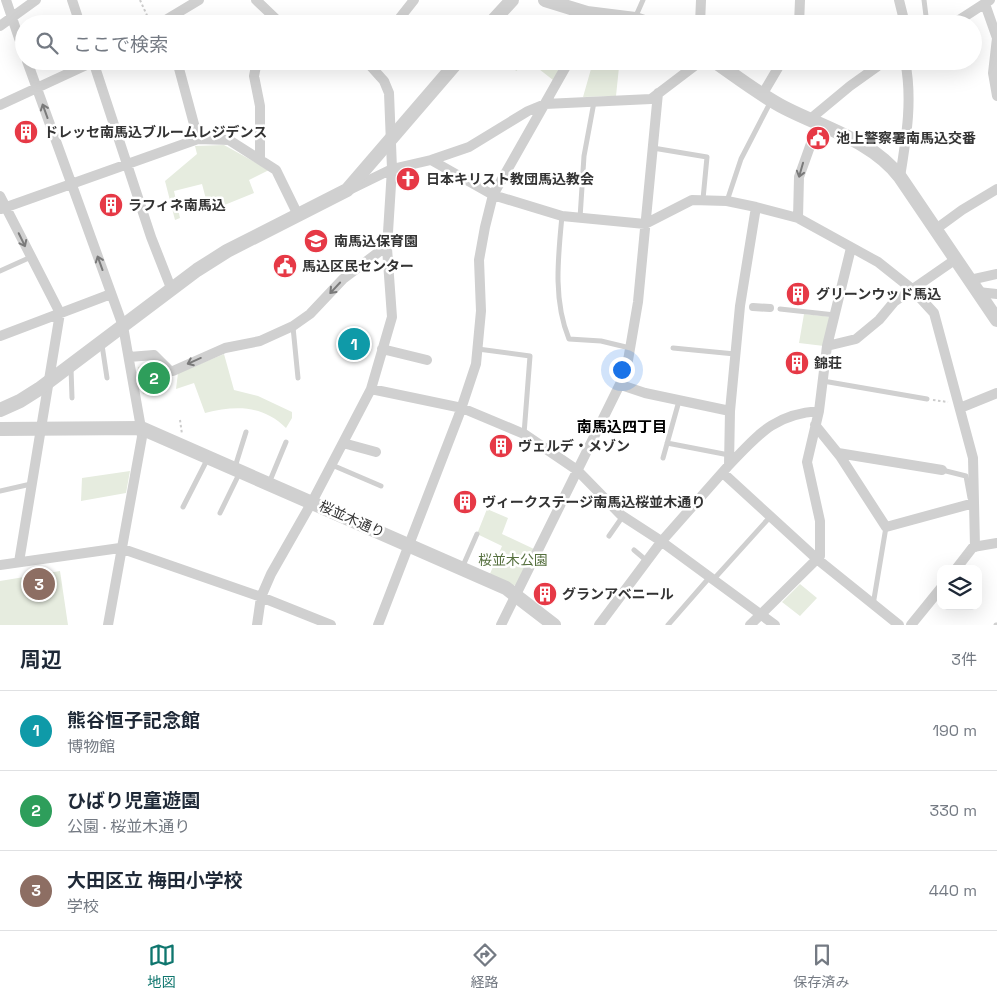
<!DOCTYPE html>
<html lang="ja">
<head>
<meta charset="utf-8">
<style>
  :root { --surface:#fff; --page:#f6f6f7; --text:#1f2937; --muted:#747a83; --line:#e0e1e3; --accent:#0f766e }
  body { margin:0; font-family:"Space Grotesk","Noto Sans JP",sans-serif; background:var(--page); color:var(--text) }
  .controls { position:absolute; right:15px; bottom:15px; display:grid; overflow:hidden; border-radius:10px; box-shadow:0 5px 20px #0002 }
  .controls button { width:45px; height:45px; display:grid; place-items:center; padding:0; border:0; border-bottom:1px solid var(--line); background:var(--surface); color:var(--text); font:25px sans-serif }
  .you { position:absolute; left:621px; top:369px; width:18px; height:18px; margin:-12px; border:4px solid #fff; border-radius:50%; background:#1a73e8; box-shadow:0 0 0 8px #1a73e833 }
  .badge { display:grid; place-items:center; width:32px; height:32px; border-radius:50%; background:var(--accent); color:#fff; font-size:16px; font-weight:700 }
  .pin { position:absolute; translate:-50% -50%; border:2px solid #fff; box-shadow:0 1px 5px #0006 }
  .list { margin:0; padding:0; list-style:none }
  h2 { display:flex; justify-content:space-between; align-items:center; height:65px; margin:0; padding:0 20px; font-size:21px }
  h2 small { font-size:16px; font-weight:400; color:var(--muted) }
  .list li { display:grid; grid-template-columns:32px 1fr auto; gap:15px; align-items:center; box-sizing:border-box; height:80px; padding:0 20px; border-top:1px solid var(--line) }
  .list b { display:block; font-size:19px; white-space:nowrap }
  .list p { margin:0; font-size:16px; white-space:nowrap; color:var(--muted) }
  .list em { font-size:16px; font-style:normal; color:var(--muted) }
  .icon { flex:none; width:28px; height:28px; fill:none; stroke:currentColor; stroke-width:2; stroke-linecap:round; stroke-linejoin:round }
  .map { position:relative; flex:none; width:997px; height:625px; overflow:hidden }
  .search { position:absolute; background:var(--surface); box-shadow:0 5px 20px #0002; left:15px; right:15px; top:15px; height:55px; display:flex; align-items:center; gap:12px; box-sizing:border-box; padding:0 18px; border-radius:28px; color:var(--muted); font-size:19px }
  .sheet { height:305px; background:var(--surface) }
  nav { display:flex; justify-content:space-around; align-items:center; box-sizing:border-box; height:70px; border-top:1px solid var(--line); background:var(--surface); font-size:14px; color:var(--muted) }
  nav a { display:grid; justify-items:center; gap:2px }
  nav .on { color:var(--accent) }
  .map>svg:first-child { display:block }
  .green { fill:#e6ecdf }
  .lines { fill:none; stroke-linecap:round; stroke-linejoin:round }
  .path { stroke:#cdcdcd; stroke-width:2; stroke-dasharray:2.5 2.5; stroke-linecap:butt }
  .service { stroke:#d0d0d0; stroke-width:5 }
  .pedestrian { stroke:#d0d0d0; stroke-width:8 }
  .minor { stroke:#d0d0d0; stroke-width:10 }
  .tertiary { stroke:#d0d0d0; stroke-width:14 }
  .oneway { stroke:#7a7a7a }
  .labels { text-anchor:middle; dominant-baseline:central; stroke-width:5; stroke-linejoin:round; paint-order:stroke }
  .poi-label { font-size:14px; font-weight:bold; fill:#333; stroke:#fff; text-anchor:start }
  .street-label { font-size:14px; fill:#333; stroke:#fff }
  .park-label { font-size:14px; fill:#56703f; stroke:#fff }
  .neighbourhood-label { font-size:15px; font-weight:bold; fill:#000; stroke:#fff }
</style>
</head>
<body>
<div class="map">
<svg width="997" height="625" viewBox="0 0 997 625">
  <rect width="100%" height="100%" fill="#fff"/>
  <path class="green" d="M510 61H565L553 80 530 62 516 71Z
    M612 61V65L619 67 616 96 583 97 593 62Z
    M224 145 269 170 249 180 254 193 222 206 220 202 207 203 202 184 174 191 180 218 175 220 165 181 197 154 195 146Z
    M804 314 832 317 824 346 799 343Z
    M224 354 234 390 258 396 292 412V418L286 428C262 404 234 406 205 413L194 383 176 389 178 373Z
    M159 364 168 374 169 383 160 386V391L143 394 138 367Z
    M130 471 126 493 81 501 82 478Z
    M487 509 508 518 502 534 534 549 517 585 512 586 489 576 502 546 477 534Z
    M60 571 68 625H0V581Z
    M800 584 817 598 800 616 782 602Z"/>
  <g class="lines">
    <path class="path" d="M140 0 150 22
      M547 61 556 64
      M933 400 948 402
      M180 420 182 434"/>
    <path class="service" d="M924 0 927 24
      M635 18 643 0
      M653 148 707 157 703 199
      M727 201 741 159 771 101
      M562 216C558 258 553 300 569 339L601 341 630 348
      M580 218 584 156 594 102
      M0 271 31 257
      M780 309 835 315
      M293 327 298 378
      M102 345 107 378
      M673 348 735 354
      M478 349 530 356 524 434
      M71 368 72 398
      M823 381 927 399
      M667 443 729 455
      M663 458 679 401
      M332 465 381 486
      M235 467 246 432
      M942 470 966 476 970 498
      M269 483 286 442
      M0 491 31 484
      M183 507 208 458
      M220 513 240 472
      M609 536 623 516
      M634 550 647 561
      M462 568 477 534
      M713 580 770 517
      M873 605 886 527
      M668 625 709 578
      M996 625H997"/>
    <path class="pedestrian" d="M753 307 770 308"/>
    <path class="minor" d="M6 0 24 53
      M72 0 80 24
      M256 0 276 19 296 24
      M899 0 905 24
      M985 4 997 38 993 73 997 96
      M159 24 199 0
      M395 24 414 0
      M591 24 596 15
      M700 24 701 0
      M799 24 800 0
      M953 24 990 0
      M0 26 36 0
      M27 61 123 326 141 428 142 437 108 625
      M93 61 151 237 171 288
      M177 61 198 139
      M257 61 254 76 260 106V159
      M762 95 782 61
      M0 105 95 61
      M809 120 850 86 885 61
      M431 160 493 195 562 216 645 224 692 200 727 201 756 207 798 218 878 262 912 289 934 313 973 458 975 547
      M900 177C906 139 913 100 905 61
      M351 189 392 169 431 160 469 147 528 111 545 104 651 99 701 61
      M0 196 60 313 19 562
      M1 209 198 139 229 140 276 170 298 215
      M798 218 799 177 818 124
      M936 229 962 210 997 189
      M970 280 997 274
      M978 292 997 294
      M0 336 111 294
      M827 346 856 339 879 320 894 302 956 259
      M382 349 427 360
      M129 357 154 355 169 370 173 371 225 348 260 341 293 326 310 314 343 279 384 248H387
      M621 385 645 393 730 411
      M371 389 462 408 524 434 577 470 621 515 658 539 775 625
      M960 408 997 393
      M815 425 840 456 886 527 974 503
      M343 443 376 452
      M838 453 942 470
      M729 465C758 435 774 414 819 411
      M723 473 817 559 899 625
      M0 565 120 548 261 597 331 625
      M956 569 973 547 997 543
      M257 625 261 597 271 574 312 502 371 389 392 317 387 248 392 169 389 93 384 81 366 61
      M378 625 459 415 476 364 481 311 479 260 485 227 493 195 569 61
      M501 625 626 372 638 302 658 93
      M599 625 661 542 729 465 730 411 740 306 756 207
      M750 625 820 556V521L807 462 819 411 827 346 851 248
      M911 625 941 588"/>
    <path class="tertiary" d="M545 0 587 13 635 19 650 24
      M490 24 512 0
      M714 61C737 77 760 95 785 108 824 128 873 141 900 177L997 320
      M0 410 20 401 39 389 197 270 227 251 347 190 458 61
      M0 429 141 428 506 588 554 625"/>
  </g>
  <defs><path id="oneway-shaft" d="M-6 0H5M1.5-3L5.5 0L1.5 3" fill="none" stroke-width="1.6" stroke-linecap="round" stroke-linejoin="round" transform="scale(1.25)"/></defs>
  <g class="oneway">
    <use href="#oneway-shaft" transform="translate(45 111) rotate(-110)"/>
    <use href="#oneway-shaft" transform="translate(801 170) rotate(106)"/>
    <use href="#oneway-shaft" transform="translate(22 240) rotate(64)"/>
    <use href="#oneway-shaft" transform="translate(100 263) rotate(-110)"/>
    <use href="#oneway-shaft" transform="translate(335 288) rotate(133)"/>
    <use href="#oneway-shaft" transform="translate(194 361) rotate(156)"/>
  </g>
  <defs>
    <g id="building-disc" transform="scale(1.25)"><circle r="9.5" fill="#e63946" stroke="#fff"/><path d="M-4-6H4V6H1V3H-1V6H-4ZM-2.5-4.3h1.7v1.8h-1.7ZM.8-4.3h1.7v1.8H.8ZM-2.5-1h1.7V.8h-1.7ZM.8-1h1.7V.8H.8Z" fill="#fff"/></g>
    <g id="civic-disc" transform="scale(1.25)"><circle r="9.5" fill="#e63946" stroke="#fff"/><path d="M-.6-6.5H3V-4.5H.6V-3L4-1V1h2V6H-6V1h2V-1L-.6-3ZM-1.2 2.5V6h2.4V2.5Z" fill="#fff"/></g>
    <g id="church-disc" transform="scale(1.25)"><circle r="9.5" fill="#e63946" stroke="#fff"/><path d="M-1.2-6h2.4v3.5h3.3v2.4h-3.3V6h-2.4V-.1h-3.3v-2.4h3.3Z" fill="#fff"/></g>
    <g id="school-disc" transform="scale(1.25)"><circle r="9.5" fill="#e63946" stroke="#fff"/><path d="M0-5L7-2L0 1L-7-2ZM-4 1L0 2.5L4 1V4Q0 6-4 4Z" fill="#fff"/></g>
  </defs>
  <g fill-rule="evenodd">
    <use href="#building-disc" x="26" y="132"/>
    <use href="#civic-disc" x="818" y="138"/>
    <use href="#church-disc" x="408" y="179"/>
    <use href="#building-disc" x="111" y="205"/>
    <use href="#school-disc" x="316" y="241"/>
    <use href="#civic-disc" x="285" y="266"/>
    <use href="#building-disc" x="798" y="294"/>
    <use href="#building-disc" x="797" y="363"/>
    <use href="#building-disc" x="501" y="446"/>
    <use href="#building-disc" x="465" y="502"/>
    <use href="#building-disc" x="545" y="594"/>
  </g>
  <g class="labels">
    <g class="poi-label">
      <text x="44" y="132">ドレッセ南馬込ブルームレジデンス</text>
      <text x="836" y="138">池上警察署南馬込交番</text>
      <text x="426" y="179">日本キリスト教団馬込教会</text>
      <text x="128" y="205">ラフィネ南馬込</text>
      <text x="334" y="241">南馬込保育園</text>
      <text x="302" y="266">馬込区民センター</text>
      <text x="816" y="294">グリーンウッド馬込</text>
      <text x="814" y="363">錦荘</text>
      <text x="518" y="446">ヴェルデ・メゾン</text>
      <text x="482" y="502">ヴィークステージ南馬込桜並木通り</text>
      <text x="562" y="594">グランアベニール</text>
    </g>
    <g class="street-label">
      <text transform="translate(352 519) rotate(24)">桜並木通り</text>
    </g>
    <g class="park-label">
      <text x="513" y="560">桜並木公園</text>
    </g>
    <g class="neighbourhood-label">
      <text x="622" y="426">南馬込四丁目</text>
    </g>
  </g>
</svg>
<div class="controls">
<button><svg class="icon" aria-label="layers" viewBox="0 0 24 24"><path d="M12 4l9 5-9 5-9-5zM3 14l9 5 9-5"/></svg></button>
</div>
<div class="you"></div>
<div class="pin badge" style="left:354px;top:344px;background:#0f9aa8">1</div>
<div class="pin badge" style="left:154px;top:378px;background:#2e9e5b">2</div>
<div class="pin badge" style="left:39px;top:584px;background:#8d6e63">3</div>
<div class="search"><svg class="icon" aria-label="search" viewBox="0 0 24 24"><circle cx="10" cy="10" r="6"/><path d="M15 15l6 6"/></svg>ここで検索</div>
</div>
<section class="sheet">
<h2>周辺<small>3件</small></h2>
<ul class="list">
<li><span class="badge" style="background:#0f9aa8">1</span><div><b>熊谷恒子記念館</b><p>博物館</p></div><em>190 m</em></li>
<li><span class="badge" style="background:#2e9e5b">2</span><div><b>ひばり児童遊園</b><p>公園 · 桜並木通り</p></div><em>330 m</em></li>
<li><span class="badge" style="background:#8d6e63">3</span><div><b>大田区立 梅田小学校</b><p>学校</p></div><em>440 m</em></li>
</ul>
</section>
<nav>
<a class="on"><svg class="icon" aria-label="map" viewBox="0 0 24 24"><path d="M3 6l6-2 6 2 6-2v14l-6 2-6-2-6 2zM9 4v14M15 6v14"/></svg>地図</a>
<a><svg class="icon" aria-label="directions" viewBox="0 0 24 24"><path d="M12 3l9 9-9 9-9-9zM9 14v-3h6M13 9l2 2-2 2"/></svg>経路</a>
<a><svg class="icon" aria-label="saved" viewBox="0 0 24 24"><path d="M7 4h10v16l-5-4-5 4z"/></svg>保存済み</a>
</nav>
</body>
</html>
